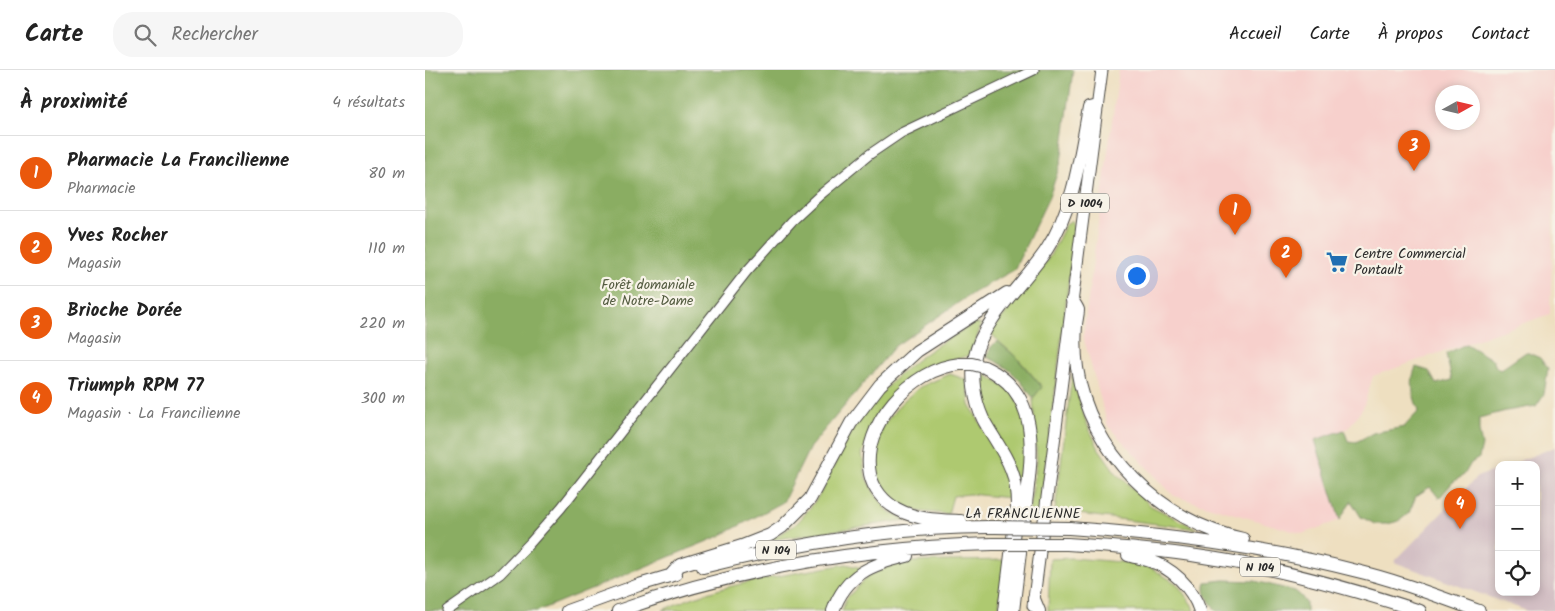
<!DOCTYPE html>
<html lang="fr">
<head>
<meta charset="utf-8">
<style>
  :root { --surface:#fff; --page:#f6f6f6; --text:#222; --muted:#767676; --line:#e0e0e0; --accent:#ea580c }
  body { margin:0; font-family:Kalam,sans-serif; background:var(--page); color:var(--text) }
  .controls { position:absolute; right:15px; bottom:15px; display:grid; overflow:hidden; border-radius:10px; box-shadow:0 2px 8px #0003 }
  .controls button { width:45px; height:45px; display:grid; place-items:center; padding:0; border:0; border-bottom:1px solid var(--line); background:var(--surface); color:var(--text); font:25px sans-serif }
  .compass { position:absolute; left:1010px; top:15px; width:45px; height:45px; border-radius:50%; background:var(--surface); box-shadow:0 2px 8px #0003; rotate:82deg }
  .you { position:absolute; left:711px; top:205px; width:18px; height:18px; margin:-12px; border:4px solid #fff; border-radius:50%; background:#1a73e8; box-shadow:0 0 0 8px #1a73e833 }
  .badge { display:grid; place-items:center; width:32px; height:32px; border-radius:50%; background:var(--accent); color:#fff; font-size:16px; font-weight:700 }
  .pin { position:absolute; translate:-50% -41px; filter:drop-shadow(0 1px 2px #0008) }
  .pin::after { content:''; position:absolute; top:26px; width:18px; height:15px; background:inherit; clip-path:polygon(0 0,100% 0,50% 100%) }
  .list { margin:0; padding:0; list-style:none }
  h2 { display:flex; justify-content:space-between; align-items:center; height:65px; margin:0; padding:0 20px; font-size:21px }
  h2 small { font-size:16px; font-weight:400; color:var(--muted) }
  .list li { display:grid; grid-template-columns:32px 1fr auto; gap:15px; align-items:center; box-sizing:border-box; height:75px; padding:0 20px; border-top:1px solid var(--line) }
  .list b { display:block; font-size:19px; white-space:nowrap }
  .list p { margin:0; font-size:16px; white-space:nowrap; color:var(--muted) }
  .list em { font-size:16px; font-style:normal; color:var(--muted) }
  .icon { flex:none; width:28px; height:28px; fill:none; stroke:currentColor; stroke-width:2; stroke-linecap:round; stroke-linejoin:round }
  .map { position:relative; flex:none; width:1130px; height:541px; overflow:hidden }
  header { display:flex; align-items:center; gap:30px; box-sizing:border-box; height:70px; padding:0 25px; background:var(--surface); border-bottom:1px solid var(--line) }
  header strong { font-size:24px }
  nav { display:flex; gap:28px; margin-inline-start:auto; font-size:18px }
  .search { width:350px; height:45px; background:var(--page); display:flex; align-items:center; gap:12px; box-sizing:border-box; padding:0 18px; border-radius:20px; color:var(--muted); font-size:19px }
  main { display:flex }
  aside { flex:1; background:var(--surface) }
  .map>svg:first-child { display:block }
  .built { fill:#f7d0cc; fill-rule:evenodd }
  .industrial { fill:#d2bec3 }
  .green { fill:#aec96f; stroke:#6c7a4d }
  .forest { fill:#8aad62; stroke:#5a6c46 }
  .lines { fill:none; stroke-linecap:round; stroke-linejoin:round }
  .tertiary-casing { stroke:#484641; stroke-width:11 }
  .primary-casing { stroke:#484641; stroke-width:13 }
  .trunk-casing { stroke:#484641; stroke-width:14 }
  .tertiary { stroke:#fff; stroke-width:9 }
  .primary { stroke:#fff; stroke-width:11 }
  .trunk { stroke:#fff; stroke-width:12 }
  .trunk-bridge-casing { stroke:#484641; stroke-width:14; stroke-linecap:butt }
  .trunk-bridge { stroke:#fff; stroke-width:12 }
  .labels { text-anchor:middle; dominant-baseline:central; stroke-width:4.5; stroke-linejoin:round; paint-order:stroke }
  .shield { fill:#f7f3e8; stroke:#686764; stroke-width:1 }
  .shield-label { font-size:12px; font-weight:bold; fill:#2b2b2b }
  .poi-label { font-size:14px; fill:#2b2b2b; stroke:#f7f3e8; text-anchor:start }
  .park-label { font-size:14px; fill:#525a3f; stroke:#f7f3e8 }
  .street-label { font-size:14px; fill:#2b2b2b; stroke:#f7f3e8 }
</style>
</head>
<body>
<header>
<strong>Carte</strong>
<div class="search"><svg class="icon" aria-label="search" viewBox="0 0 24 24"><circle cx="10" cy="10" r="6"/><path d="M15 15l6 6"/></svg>Rechercher</div>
<nav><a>Accueil</a><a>Carte</a><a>À propos</a><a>Contact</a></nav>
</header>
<main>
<aside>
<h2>À proximité<small>4 résultats</small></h2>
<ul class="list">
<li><span class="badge">1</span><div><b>Pharmacie La Francilienne</b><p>Pharmacie</p></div><em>80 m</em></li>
<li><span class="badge">2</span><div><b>Yves Rocher</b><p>Magasin</p></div><em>110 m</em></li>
<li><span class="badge">3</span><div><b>Brioche Dorée</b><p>Magasin</p></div><em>220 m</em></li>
<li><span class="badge">4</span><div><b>Triumph RPM 77</b><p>Magasin · La Francilienne</p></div><em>300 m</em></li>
</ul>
</aside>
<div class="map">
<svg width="1130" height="541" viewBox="0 0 1130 541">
  <rect width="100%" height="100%" fill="#f7f3e8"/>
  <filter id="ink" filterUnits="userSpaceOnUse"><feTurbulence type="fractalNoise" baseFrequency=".02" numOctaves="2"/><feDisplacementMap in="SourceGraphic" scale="10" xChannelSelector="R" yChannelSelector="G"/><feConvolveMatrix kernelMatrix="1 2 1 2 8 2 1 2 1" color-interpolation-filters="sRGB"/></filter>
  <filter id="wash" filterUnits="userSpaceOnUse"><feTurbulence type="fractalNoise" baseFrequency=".0096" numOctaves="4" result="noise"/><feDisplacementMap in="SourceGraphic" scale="20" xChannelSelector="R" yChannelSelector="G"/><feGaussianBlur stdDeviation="1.12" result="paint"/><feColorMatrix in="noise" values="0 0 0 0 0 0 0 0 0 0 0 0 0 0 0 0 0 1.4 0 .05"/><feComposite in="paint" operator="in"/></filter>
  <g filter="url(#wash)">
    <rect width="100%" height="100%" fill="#eedfc0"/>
    <path class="built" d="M694 0H1129L1130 97 1125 244 948 306 938 338 923 358 890 371 915 450 877 464 749 426 683 356 658 266ZM1018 22H1048V52H1018Z"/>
    <path class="industrial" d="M1130 377V541H1102L969 492 1052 407 1074 399V522H1111V395H1084Z"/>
    <path class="green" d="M647 150 650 159 615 442H604L612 391 608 328 617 317C608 306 600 296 591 287 582 278 573 272 565 262L605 215 625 186 641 154Z
      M551 253 556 255 546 285 527 290 498 301 447 358 437 384 441 408 450 424 463 441 481 450 346 470C354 463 367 459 374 451 383 441 393 428 399 417 406 404 410 391 417 378 450 319 491 284 551 253Z
      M558 303 589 323 602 355 598 435 558 337 553 306Z
      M525 304 542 310 545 335 579 395 586 428 544 424 528 426 523 444 489 441 465 429 452 406 449 380 457 357 476 333 495 317Z
      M647 305 661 352 674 379 691 403 726 436 772 459 630 441Z
      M647 488 720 494 752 514 767 535 769 541H623L625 489Z
      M581 490 573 541H417L421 529 444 505 475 492Z
      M421 494 437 498 405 541 238 540C291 514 362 505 421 494Z"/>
    <path class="forest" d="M0 0H648L636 92 624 127 589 200 549 222 470 276 385 377 358 432 295 466 112 541H0Z
      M572 271 590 286 617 317 608 328C593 307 586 298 562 287L566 277Z
      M1041 274 1068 290 1071 297 1075 300 1101 282 1115 288 1123 299 1119 324 1111 336 1081 341 1054 348V361L1057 375 1054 388 1046 393 1039 405 1028 412 1014 428 1005 417 991 426 984 443 974 451 962 454H950L936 447 926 431 915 450 890 370 919 360 923 371 931 372 948 363 979 357 994 341C988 327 984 312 991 297L1004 301 1011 314 1027 310 1021 284Z
      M799 510 830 511 870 521 876 526 881 533V541H791C785 531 777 524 781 512Z"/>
  </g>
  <g filter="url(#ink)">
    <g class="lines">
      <g class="tertiary-casing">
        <path id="tertiary" d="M22 541 75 504 105 473 136 438 322 201 367 151 395 125 445 84 476 63 609 0"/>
      </g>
      <g class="primary-casing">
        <path id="primary" d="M608 536 677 0"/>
      </g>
      <g class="trunk-casing">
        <path id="trunk" d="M647 230C649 233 652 237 653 240 653 245 651 251 651 255 650 269 650 284 652 298 664 382 736 452 818 469
          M535 294C487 298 435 355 445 404 448 419 459 432 472 439 492 450 515 450 536 451
          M559 297C622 325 605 394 599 450
          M644 458C741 465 833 476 928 500 971 510 1012 526 1054 541
          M642 474C690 477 738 480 785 488 857 499 927 519 995 541
          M703 485C709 487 716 488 722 490 747 497 767 517 775 541
          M278 497C373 473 473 456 571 457
          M245 506 255 495 317 476 345 465 357 457 385 429 426 353 455 315 492 281 582 223
          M609 529 614 541
          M142 541 214 515 251 504
          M193 541C314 498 440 477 568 474
          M408 541C421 504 447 494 482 486
          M579 541 592 436C592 423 591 411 586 399 579 381 567 366 558 349 549 330 546 306 550 286 557 250 602 210 622 179 649 138 655 86 664 38L672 36
          M588 541 596 474"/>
      </g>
      <use href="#tertiary" class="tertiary"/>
      <use href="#primary" class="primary"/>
      <use href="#trunk" class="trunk"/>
      <g class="trunk-bridge-casing">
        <path id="trunk-bridge" d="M535 294H547L559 297
          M571 457 644 458
          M568 474H642"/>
      </g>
      <use href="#trunk-bridge" class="trunk-bridge"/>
    </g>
  </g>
  <defs>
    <g id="supermarket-bare" transform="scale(1.725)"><path d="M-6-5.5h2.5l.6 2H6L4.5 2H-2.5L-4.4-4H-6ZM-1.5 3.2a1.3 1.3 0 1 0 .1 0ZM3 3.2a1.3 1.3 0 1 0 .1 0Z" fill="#1f6fb2" stroke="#f7f3e8" stroke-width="2.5" paint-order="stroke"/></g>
  </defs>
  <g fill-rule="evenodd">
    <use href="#supermarket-bare" x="912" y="192"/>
  </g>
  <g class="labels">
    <g class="shield">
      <rect x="636" y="123.5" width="48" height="19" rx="4"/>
      <rect x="331" y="470.5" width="40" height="19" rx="4"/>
      <rect x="815" y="487.5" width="40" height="19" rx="4"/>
    </g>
    <g class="shield-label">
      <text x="660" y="133">D 1004</text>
      <text x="351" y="480">N 104</text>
      <text x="835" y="497">N 104</text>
    </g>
    <g class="poi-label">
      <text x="929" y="184">Centre Commercial<tspan x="929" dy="16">Pontault</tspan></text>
    </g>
    <g class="park-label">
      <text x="223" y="215">Forêt domaniale<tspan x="223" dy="16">de Notre-Dame</tspan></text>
    </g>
    <g class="street-label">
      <text x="598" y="444">LA FRANCILIENNE</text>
    </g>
  </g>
</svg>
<div class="controls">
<button>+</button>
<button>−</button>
<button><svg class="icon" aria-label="locate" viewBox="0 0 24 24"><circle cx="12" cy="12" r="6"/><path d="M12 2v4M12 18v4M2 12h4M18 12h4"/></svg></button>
</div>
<svg class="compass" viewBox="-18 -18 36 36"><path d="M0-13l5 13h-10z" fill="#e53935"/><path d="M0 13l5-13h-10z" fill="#767676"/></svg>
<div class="you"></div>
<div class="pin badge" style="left:810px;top:165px">1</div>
<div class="pin badge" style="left:861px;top:208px">2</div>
<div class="pin badge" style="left:989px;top:101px">3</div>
<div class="pin badge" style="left:1035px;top:459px">4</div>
</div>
</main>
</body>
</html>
